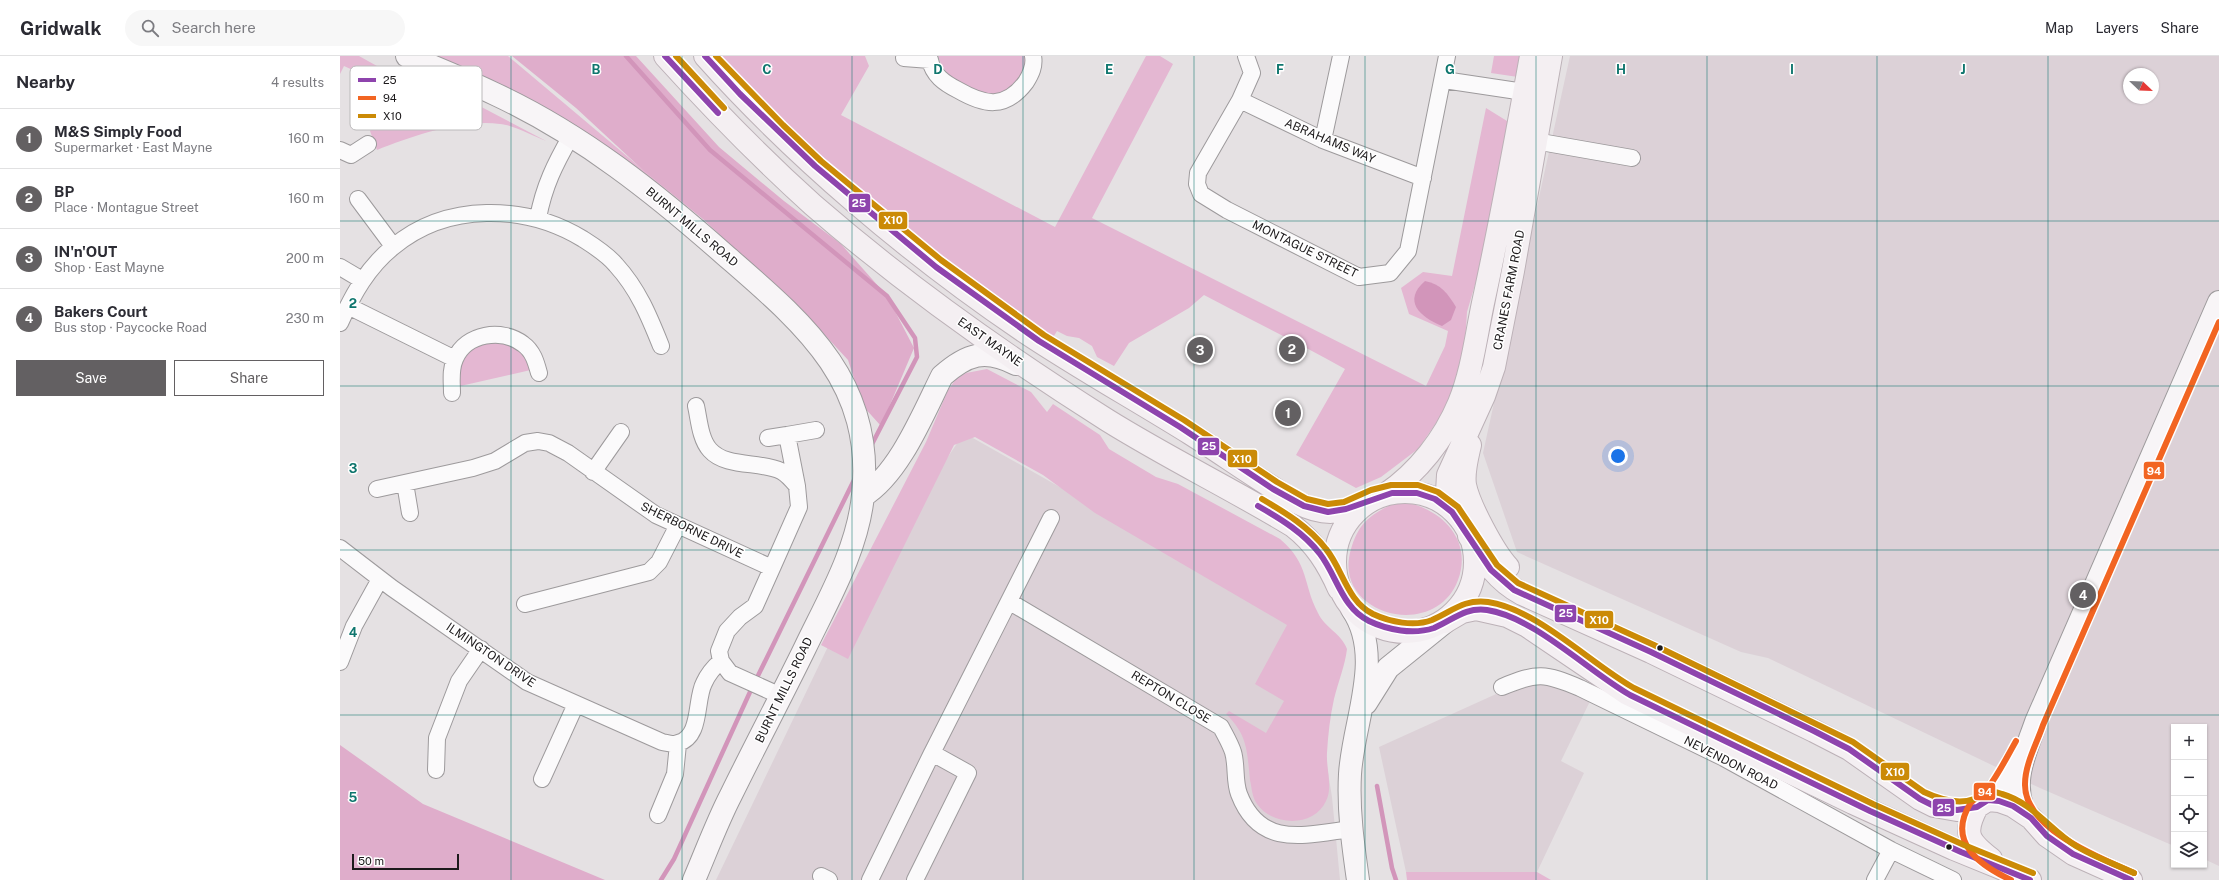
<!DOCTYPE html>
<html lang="en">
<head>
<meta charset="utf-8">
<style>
  :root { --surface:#fff; --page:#f7f7f7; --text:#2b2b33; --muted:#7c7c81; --line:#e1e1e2; --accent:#636062 }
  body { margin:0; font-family:"Public Sans",sans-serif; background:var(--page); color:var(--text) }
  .controls { position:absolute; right:12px; bottom:12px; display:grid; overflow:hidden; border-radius:0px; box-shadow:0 1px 3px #0004 }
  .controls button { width:36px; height:36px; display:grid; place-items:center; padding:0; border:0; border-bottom:1px solid var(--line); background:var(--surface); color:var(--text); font:20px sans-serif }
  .compass { position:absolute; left:1783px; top:12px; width:36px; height:36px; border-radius:50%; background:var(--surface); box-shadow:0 1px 3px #0004; rotate:113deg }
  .scale { position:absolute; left:12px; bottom:10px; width:107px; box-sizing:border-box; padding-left:4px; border:2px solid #1d1a1c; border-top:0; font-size:11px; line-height:14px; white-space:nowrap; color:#1d1a1c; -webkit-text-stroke:3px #fff; paint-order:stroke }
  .you { position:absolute; left:1278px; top:400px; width:14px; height:14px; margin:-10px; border:3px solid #fff; border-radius:50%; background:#1a73e8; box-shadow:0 0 0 6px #1a73e833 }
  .badge { display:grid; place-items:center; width:26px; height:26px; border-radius:50%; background:var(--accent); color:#fff; font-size:13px; font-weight:700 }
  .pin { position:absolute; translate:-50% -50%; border:2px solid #fff; box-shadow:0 1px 4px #0006 }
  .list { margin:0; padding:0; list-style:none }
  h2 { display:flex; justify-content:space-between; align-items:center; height:52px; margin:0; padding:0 16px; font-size:17px }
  h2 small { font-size:13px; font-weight:400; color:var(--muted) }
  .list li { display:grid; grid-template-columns:26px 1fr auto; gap:12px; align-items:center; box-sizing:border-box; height:60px; padding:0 16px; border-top:1px solid var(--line) }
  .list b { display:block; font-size:15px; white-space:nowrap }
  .list p { margin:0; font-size:13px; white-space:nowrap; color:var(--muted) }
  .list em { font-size:13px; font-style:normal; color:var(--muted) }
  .actions { display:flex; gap:8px; padding:12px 16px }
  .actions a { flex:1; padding:9px 0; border:1px solid var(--accent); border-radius:0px; text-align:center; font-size:14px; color:var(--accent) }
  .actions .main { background:var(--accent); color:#fff }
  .icon { flex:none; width:22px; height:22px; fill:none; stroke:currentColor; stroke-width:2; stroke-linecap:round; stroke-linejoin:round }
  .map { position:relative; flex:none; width:1879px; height:824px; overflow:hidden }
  header { display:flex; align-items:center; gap:24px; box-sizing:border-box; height:56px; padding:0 20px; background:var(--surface); border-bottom:1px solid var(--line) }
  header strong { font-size:19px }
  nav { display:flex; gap:22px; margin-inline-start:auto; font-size:14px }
  .search { width:280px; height:36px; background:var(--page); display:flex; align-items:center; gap:10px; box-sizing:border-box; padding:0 14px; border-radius:22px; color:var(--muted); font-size:15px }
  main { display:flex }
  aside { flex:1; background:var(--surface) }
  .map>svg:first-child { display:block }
  .built { fill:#dcd1d7; fill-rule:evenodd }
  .green { fill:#e4b7d2 }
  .forest { fill:#dfadcb }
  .water { fill:#d295ba }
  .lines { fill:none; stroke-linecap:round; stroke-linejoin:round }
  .stream { stroke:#d295ba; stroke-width:4.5 }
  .street-casing { stroke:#9d9a9c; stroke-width:18 }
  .secondary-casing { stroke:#9d9a9c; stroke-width:24 }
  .primary-casing { stroke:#bcb1b7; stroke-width:24 }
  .street { stroke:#fbfafb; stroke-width:16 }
  .secondary { stroke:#f8f5f7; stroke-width:22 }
  .primary { stroke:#f4eff2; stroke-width:22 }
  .bus-1-casing { stroke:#fff; stroke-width:9 }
  .bus-2-casing { stroke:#fff; stroke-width:9 }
  .bus-3-casing { stroke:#fff; stroke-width:9 }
  .bus-1 { stroke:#8e44ad; stroke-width:6 }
  .bus-2 { stroke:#f26522; stroke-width:6 }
  .bus-3 { stroke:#cb8a06; stroke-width:6 }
  .grid { fill:none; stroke:#0f766e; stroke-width:1; stroke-opacity:0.55 }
  .bus-dot { fill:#1d1a1c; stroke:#fff; stroke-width:1.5 }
  .labels { text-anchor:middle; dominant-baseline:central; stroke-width:3; stroke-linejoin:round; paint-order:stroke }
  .street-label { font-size:12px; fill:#1d1a1c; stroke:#fff }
  .key { fill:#fff; stroke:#bbbabb; stroke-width:1 }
  .key-label { font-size:11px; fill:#1d1a1c }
  .grid-label { font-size:13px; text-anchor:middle; font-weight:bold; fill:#0f766e; stroke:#fff; stroke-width:3; stroke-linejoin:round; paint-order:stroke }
  .line-badge { stroke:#fff; stroke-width:1.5 }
  .badge-label { font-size:11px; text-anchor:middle; font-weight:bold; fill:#fff }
</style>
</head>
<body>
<header>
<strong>Gridwalk</strong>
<div class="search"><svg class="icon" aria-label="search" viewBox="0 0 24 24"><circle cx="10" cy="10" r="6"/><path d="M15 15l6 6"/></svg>Search here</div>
<nav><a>Map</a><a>Layers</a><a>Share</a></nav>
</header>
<main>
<aside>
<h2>Nearby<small>4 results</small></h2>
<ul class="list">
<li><span class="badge">1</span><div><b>M&amp;S Simply Food</b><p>Supermarket · East Mayne</p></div><em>160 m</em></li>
<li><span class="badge">2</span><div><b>BP</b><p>Place · Montague Street</p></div><em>160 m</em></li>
<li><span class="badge">3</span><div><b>IN'n'OUT</b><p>Shop · East Mayne</p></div><em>200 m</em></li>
<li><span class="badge">4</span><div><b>Bakers Court</b><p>Bus stop · Paycocke Road</p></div><em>230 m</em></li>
</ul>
<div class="actions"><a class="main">Save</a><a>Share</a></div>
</aside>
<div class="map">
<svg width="1879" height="824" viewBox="0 0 1879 824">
  <rect width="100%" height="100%" fill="#e5e1e3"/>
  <path class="built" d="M1230 0H1879V810L1864 803V671H1834V790L1700 732 1428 602 1401 596 1177 496 1143 397ZM1789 18H1813V42H1789Z
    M624 377 964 569 992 741 1000 824H376L506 553Z
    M1211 623 1252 641 1221 705 1244 717 1197 816H1066L1039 691 1187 624Z"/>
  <path class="green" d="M0 0H19L37 10 70 20 130 45 206 85C193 80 173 69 160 68 121 63 73 80 37 94L30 75 43 47 20 38 28 21 4 10 0 18Z
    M78 0H168L370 170 464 262 251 86Z
    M377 0H525L529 10 501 59 715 171 806 0H820L833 8 752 162 1086 330 1105 290 1108 275 1069 258 1061 232 1083 216 1112 220 1146 52 1167 65 1172 60 1150 177 1127 256 1124 304 1105 354 1078 393 1041 421 1016 432 956 399 1005 313C959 287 911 264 864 239L849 252 789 287 774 310 757 301 752 290 739 282 727 280 717 275 712 283 542 157 452 78Z
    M598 0H688V13L668 37 641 42C622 31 605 22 598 0Z
    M1154 0H1182L1178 21 1151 17Z
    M152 285C178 290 179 293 195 313L116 331C120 305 126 291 152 285Z
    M647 313 691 336 707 356 713 348 760 379 769 393 816 421 838 428 940 483C970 509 962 526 978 557 985 572 1001 577 1007 593 1005 610 998 626 994 643 990 661 988 679 987 697 986 712 993 732 986 745 974 772 932 770 917 748 912 741 912 733 910 724 907 696 908 679 886 658L889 655 926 677 944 645 915 628 947 569 755 457 703 419 635 381 614 389 508 603 481 589 586 386 608 334 616 323 626 317Z
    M1055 447C1061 448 1070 447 1076 449 1109 460 1131 489 1118 524 1095 586 991 559 1011 493 1019 466 1031 458 1055 447Z
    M1066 816H1197L1211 824H1067Z"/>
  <path class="forest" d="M172 0H296L379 91 444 145 501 188 547 240 574 292 541 370 523 350 508 304 472 265 364 164 304 115 236 52Z
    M0 689 83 748 265 824H0Z"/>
  <path class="water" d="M1085 225C1101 228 1108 238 1116 251L1111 264 1102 270C1080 261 1062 245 1085 225Z"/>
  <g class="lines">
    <path class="stream" d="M286 0 370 94 547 240 575 282 577 301 530 392
      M1037 730 1052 812 1056 824
      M321 824 334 803 410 636 515 422"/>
    <g class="street-casing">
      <path id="street" d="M906 0 912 17 900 44 858 117 857 128 861 138 887 154 1019 221 1050 217 1068 195 1107 0
        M564 2 590 4
        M590 4C593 19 604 27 618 34 644 49 665 54 686 26 691 18 695 10 693 0
        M1104 24 1184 36
        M900 44 983 84 1083 122
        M983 84 1001 0
        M1195 85 1292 102
        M0 94 11 99 28 88
        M18 143 53 190
        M198 162C204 130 215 108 231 80
        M0 211 22 224
        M8 250 115 303
        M0 267C13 238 28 211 53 191 107 146 185 148 243 183 254 190 267 198 276 209 298 233 309 260 321 290
        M112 337C112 326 110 314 115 303 126 277 162 272 183 288 193 295 196 306 199 317
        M356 350C359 363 360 383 370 394 386 412 420 405 441 415 447 418 452 424 457 430L459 451 432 512
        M428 382 447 379
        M253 416 281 376
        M65 427 70 457
        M457 430 447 379 476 374
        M37 433 133 412 155 405 185 387 198 385 209 387 228 397 316 459 432 512 415 550 400 561 387 575 379 595 381 605 390 617 441 640
        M0 492 52 532 187 626 322 686C327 687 334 689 338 687 362 681 355 644 364 627 368 618 374 611 381 605
        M670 546 881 671C885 679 890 687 893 696 897 709 894 725 899 738 920 793 965 779 1011 773
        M185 548 309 516 319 506 338 469
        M0 606 14 570 40 523
        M1162 631C1197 616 1205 617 1240 632L1384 702 1551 794 1613 824
        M96 714 97 682 119 625 141 593
        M202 723 236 648
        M318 759 335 718 338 688
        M481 820 489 824
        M530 824 592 697
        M575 824 628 717 592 697 711 462
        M1535 824 1551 794"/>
    </g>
    <g class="secondary-casing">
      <path id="secondary" d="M67 0C97 12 128 25 157 39 242 79 315 137 385 199 462 266 535 325 523 439 518 493 488 544 465 592 441 641 415 690 391 739 377 766 366 796 354 824
        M523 440C559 418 583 358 602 320 627 298 645 292 676 308
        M1012 553C1045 601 1013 665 1010 718 1008 754 1013 789 1018 824
        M1026 647 1048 612 1105 566
        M1648 744 1664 723 1677 699
        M1684 756C1671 724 1685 698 1696 666L1879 246"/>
    </g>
    <g class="primary-casing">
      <path id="primary" d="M325 0C372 52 421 102 473 149 565 229 664 299 767 364 828 402 892 433 953 470 975 487 988 508 999 533
        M365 0C455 101 570 198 682 274 737 311 795 343 851 378 887 401 921 426 958 447 983 460 1001 458 1026 446
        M1130 389C1127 402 1123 416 1125 429 1129 449 1154 496 1168 511
        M995 506a70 70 0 1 1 140 0a70 70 0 1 1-140 0Z
        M1046 438C1078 416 1104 383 1119 347 1132 316 1136 280 1143 247 1161 165 1176 83 1191 0
        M1117 459 1111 451 1107 436 1108 419 1144 340 1154 311 1173 215 1211 0
        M1129 480C1144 504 1156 524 1182 538L1311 596 1474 675 1509 693 1580 743 1594 750 1617 754 1637 751 1648 744 1659 745 1673 750 1691 762 1707 780 1733 798 1791 824
        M1105 566 1122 556 1136 553 1167 560 1187 570 1286 637 1513 747 1614 793 1690 824
        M1637 751C1623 778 1628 785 1651 803"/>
    </g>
    <use href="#street" class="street"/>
    <use href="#secondary" class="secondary"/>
    <use href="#primary" class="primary"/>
    <g class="bus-1-casing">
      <path id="bus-1" d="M325 0 378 57
        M365 0 400 38 475 110 596 211 699 285 840 371 933 433 964 450 988 456 1006 453 1052 437H1077L1095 443 1112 456 1151 514 1174 534 1311 596 1474 675 1509 693 1580 743 1594 750 1617 754 1637 751 1648 744 1659 745 1673 750 1691 762 1707 780 1733 798 1791 824
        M918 450C941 463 964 477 980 498 997 520 1002 552 1029 565 1048 574 1073 579 1094 572 1113 564 1125 551 1147 554 1194 561 1248 615 1290 639L1530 755 1621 796 1690 824"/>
    </g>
    <g class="bus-2-casing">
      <path id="bus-2" d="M1794 817C1760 802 1684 773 1685 728 1685 708 1697 687 1703 669L1879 266
        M1671 824C1639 809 1607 786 1630 748 1634 742 1643 739 1648 732 1659 717 1667 701 1676 685"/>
    </g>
    <g class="bus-3-casing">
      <path id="bus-3" d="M336 0 384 52
        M376 0 443 69 481 105 601 204 704 279 844 364 937 426 967 443 988 448 1004 446 1031 434 1051 429H1078L1098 436 1118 451 1157 509 1178 527 1314 589 1513 686 1584 736C1599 743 1618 749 1634 743 1646 739 1648 733 1662 738 1693 747 1710 774 1736 790 1754 801 1775 808 1794 817
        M922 443C946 457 969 471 986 493 1003 514 1007 545 1033 558 1050 566 1074 571 1092 564 1113 555 1123 543 1148 546 1197 553 1251 608 1294 632L1533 748 1624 789 1693 817"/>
    </g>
    <use href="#bus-1" class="bus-1"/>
    <use href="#bus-2" class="bus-2"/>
    <use href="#bus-3" class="bus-3"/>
  </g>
  <path class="grid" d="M171 0V824M342 0V824M512 0V824M683 0V824M854 0V824M1025 0V824M1196 0V824M1367 0V824M1537 0V824M1708 0V824M0 165H1879M0 330H1879M0 494H1879M0 659H1879"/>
  <g class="bus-dot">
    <circle cx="1320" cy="592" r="3.5"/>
    <circle cx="1609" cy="791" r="3.5"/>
  </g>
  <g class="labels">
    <g class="street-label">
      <text transform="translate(990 85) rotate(23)">ABRAHAMS WAY</text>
      <text transform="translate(352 171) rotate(40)">BURNT MILLS ROAD</text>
      <text transform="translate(965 193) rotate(26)">MONTAGUE STREET</text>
      <text transform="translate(1169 234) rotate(-79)">CRANES FARM ROAD</text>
      <text transform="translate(650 286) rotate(35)">EAST MAYNE</text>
      <text transform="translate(352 474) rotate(26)">SHERBORNE DRIVE</text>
      <text transform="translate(151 599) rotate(34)">ILMINGTON DRIVE</text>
      <text transform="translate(444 634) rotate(-64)">BURNT MILLS ROAD</text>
      <text transform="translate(831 641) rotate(31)">REPTON CLOSE</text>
      <text transform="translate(1391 707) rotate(27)">NEVENDON ROAD</text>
    </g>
  </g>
  <rect x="10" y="10" width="132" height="64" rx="6" class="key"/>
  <rect x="18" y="22" width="18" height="4" fill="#8e44ad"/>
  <rect x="18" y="40" width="18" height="4" fill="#f26522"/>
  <rect x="18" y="58" width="18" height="4" fill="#cb8a06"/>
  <g class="key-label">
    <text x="43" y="28">25</text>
    <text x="43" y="46">94</text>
    <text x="43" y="64">X10</text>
  </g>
  <g class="grid-label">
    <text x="256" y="18">B</text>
    <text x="427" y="18">C</text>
    <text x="598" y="18">D</text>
    <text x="769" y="18">E</text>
    <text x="940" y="18">F</text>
    <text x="1110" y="18">G</text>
    <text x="1281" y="18">H</text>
    <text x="1452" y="18">I</text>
    <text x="1623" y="18">J</text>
    <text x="13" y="252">2</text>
    <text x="13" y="417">3</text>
    <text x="13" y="581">4</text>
    <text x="13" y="746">5</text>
  </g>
  <g class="line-badge">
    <rect x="508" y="137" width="23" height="20" rx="4" fill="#8e44ad"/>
    <rect x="538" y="155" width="30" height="19" rx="4" fill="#cb8a06"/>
    <rect x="857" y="381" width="23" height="19" rx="4" fill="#8e44ad"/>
    <rect x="887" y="393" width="31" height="19" rx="4" fill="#cb8a06"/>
    <rect x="1803" y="405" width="22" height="19" rx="4" fill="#f26522"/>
    <rect x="1214" y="548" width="23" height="19" rx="4" fill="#8e44ad"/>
    <rect x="1244" y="554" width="30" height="19" rx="4" fill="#cb8a06"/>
    <rect x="1540" y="706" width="30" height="19" rx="4" fill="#cb8a06"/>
    <rect x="1633" y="726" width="23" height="19" rx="4" fill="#f26522"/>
    <rect x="1592" y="742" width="23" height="19" rx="4" fill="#8e44ad"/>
  </g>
  <g class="badge-label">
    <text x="519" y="151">25</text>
    <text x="553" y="168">X10</text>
    <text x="869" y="394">25</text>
    <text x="902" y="407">X10</text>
    <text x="1814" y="419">94</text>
    <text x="1226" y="561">25</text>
    <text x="1259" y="568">X10</text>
    <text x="1555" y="720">X10</text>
    <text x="1645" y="740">94</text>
    <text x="1604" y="756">25</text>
  </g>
</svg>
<div class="controls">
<button>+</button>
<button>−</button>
<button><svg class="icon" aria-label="locate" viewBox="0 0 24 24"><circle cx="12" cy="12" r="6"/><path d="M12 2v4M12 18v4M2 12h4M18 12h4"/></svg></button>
<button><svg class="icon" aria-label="layers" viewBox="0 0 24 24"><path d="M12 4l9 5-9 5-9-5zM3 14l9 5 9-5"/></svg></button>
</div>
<svg class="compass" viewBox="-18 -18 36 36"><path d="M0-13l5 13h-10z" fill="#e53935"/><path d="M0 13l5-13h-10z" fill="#7c7c81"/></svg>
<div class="scale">50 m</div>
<div class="you"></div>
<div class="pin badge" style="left:948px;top:357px">1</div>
<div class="pin badge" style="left:952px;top:293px">2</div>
<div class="pin badge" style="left:860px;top:294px">3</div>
<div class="pin badge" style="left:1743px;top:539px">4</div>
</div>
</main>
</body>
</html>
